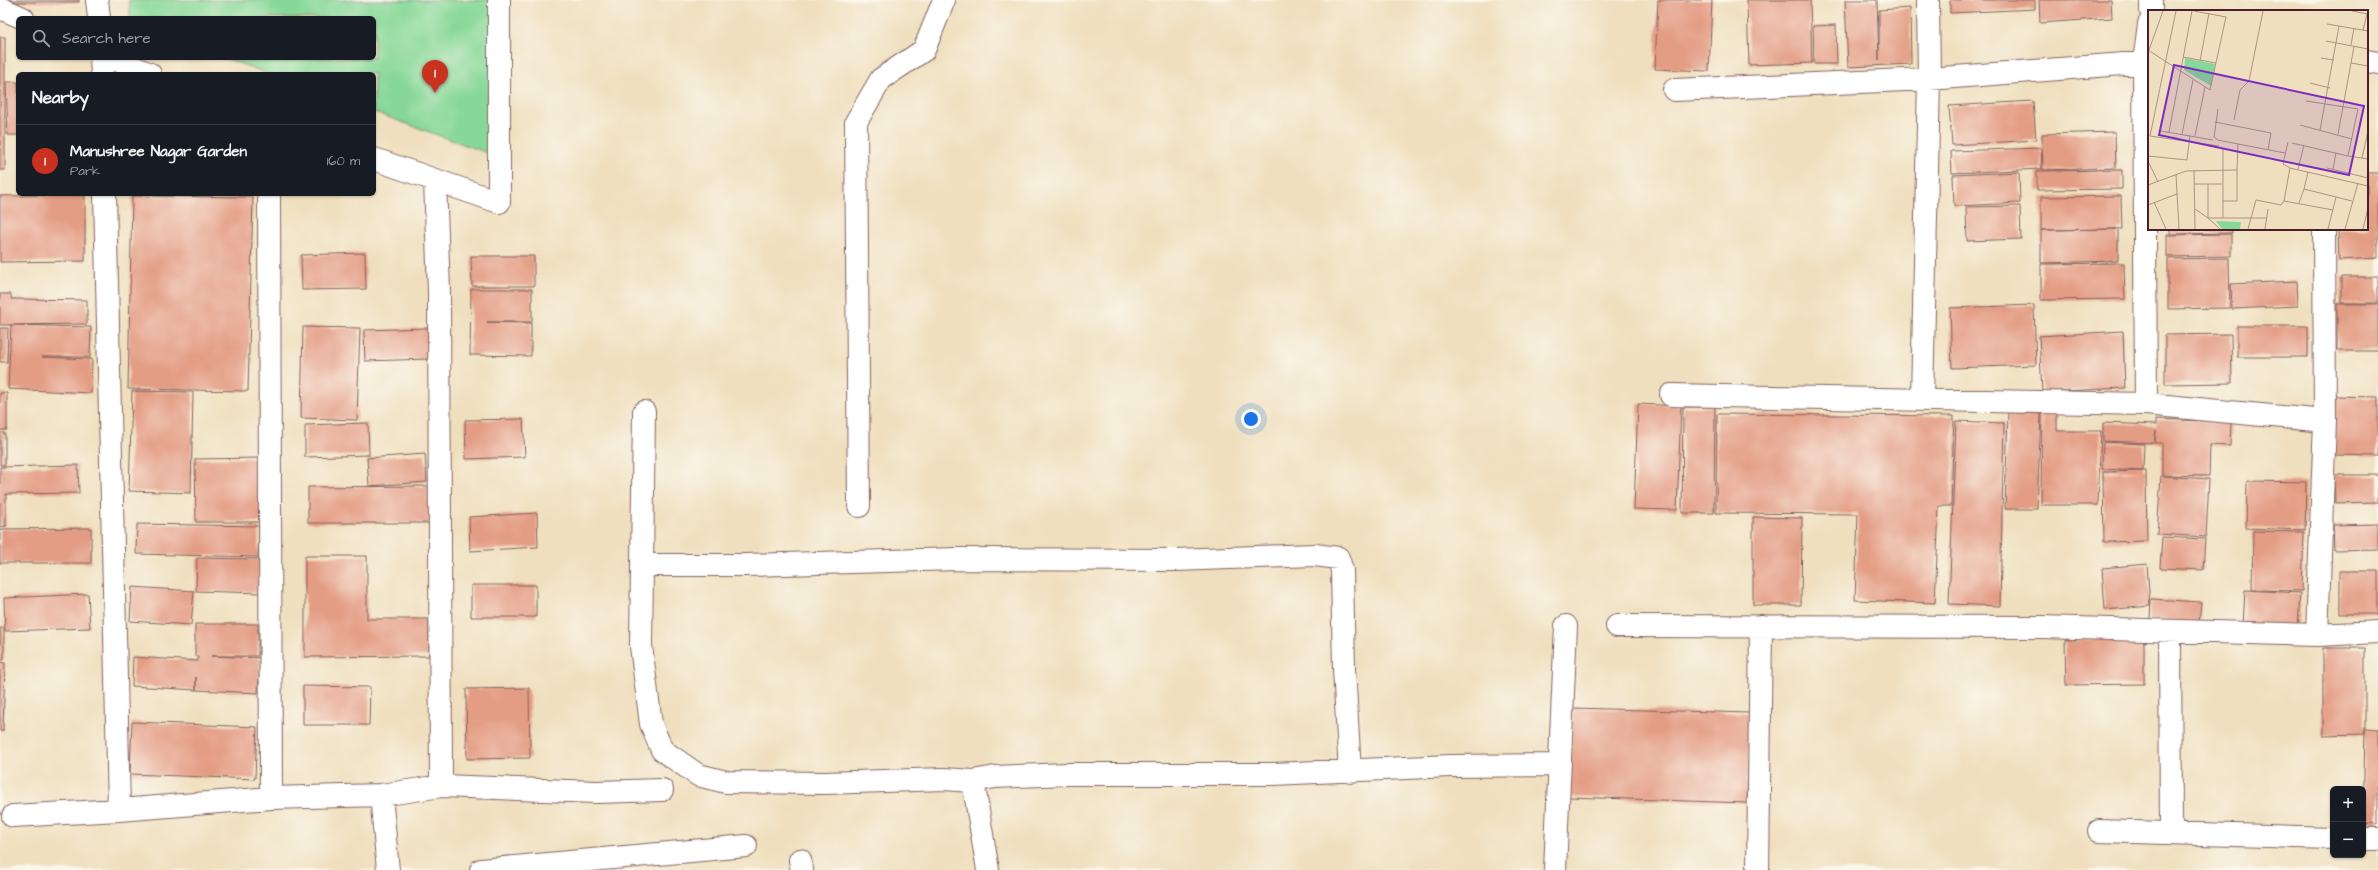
<!DOCTYPE html>
<html lang="en">
<head>
<meta charset="utf-8">
<style>
  :root { --surface:#171b24; --page:#20242c; --text:#f1f3f6; --muted:#9ea1a6; --line:#363941; --accent:#c8321e }
  body { margin:0; font-family:"Architects Daughter",sans-serif; background:var(--page); color:var(--text) }
  .controls { position:absolute; right:12px; bottom:12px; display:grid; overflow:hidden; border-radius:6px; box-shadow:0 1px 3px #0004 }
  .controls button { width:36px; height:36px; display:grid; place-items:center; padding:0; border:0; border-bottom:1px solid var(--line); background:var(--surface); color:var(--text); font:20px sans-serif }
  .you { position:absolute; left:1251px; top:419px; width:14px; height:14px; margin:-10px; border:3px solid #fff; border-radius:50%; background:#1a73e8; box-shadow:0 0 0 6px #1a73e833 }
  .badge { display:grid; place-items:center; width:26px; height:26px; border-radius:50%; background:var(--accent); color:#fff; font-size:13px; font-weight:700 }
  .pin { position:absolute; translate:-50% -33px; filter:drop-shadow(0 1px 2px #0008) }
  .pin::after { content:''; position:absolute; top:21px; width:14px; height:12px; background:inherit; clip-path:polygon(0 0,100% 0,50% 100%) }
  .list { margin:0; padding:0; list-style:none }
  h2 { display:flex; justify-content:space-between; align-items:center; height:52px; margin:0; padding:0 16px; font-size:17px }
  h2 small { font-size:13px; font-weight:400; color:var(--muted) }
  .list li { display:grid; grid-template-columns:26px 1fr auto; gap:12px; align-items:center; box-sizing:border-box; height:72px; padding:0 16px; border-top:1px solid var(--line) }
  .list b { display:block; font-size:15px; white-space:nowrap }
  .list p { margin:0; font-size:13px; white-space:nowrap; color:var(--muted) }
  .list em { font-size:13px; font-style:normal; color:var(--muted) }
  .icon { flex:none; width:22px; height:22px; fill:none; stroke:currentColor; stroke-width:2; stroke-linecap:round; stroke-linejoin:round }
  .map { position:relative; flex:none; width:2378px; height:870px; overflow:hidden }
  .search { position:absolute; background:var(--surface); box-shadow:0 1px 3px #0004; left:16px; top:16px; width:360px; height:44px; display:flex; align-items:center; gap:10px; box-sizing:border-box; padding:0 14px; border-radius:6px; color:var(--muted); font-size:15px }
  .panel { position:absolute; background:var(--surface); box-shadow:0 1px 3px #0004; left:16px; top:72px; width:360px; height:124px; border-radius:6px }
  .map>svg:first-child { display:block }
  .green { fill:#87d898; stroke:#687c62 }
  .building { fill:#e49d85 }
  .lines { fill:none; stroke-linecap:round; stroke-linejoin:round }
  .street-casing { stroke:#84625e; stroke-width:24 }
  .street { stroke:#fff; stroke-width:22 }
  .inset-road { fill:none; stroke:#ad9283; stroke-width:1 }
  .view { fill:#7b2cbf; fill-opacity:0.15; stroke:#7b2cbf; stroke-width:2 }
  .inset-edge { fill:none; stroke:#4a1f2b; stroke-width:2 }
</style>
</head>
<body>
<div class="map">
<svg width="2378" height="870" viewBox="0 0 2378 870">
  <rect width="100%" height="100%" fill="#fbf7ec"/>
  <filter id="ink" filterUnits="userSpaceOnUse"><feTurbulence type="fractalNoise" baseFrequency=".025" numOctaves="2"/><feDisplacementMap in="SourceGraphic" scale="8" xChannelSelector="R" yChannelSelector="G"/><feConvolveMatrix kernelMatrix="1 2 1 2 8 2 1 2 1" color-interpolation-filters="sRGB"/></filter>
  <filter id="wash" filterUnits="userSpaceOnUse"><feTurbulence type="fractalNoise" baseFrequency=".012" numOctaves="4" result="noise"/><feDisplacementMap in="SourceGraphic" scale="16" xChannelSelector="R" yChannelSelector="G"/><feGaussianBlur stdDeviation="0.9" result="paint"/><feColorMatrix in="noise" values="0 0 0 0 0 0 0 0 0 0 0 0 0 0 0 0 0 1.4 0 .05"/><feComposite in="paint" operator="in"/></filter>
  <g filter="url(#wash)">
    <rect width="100%" height="100%" fill="#efdfbe"/>
    <path class="green" d="M129 0H495L496 156 374 112V74H269L224 58H374V18H130Z"/>
    <g id="blocks">
      <path class="building" d="M0 0H79V2H4Z
        M1658 0H1712L1709 71 1655 69Z
        M1747 0H1810L1812 63 1749 65Z
        M1845 0H1877L1879 60V10L1910 8 1911 64 1848 67Z
        M1950 0H2035V9L1950 13Z
        M2039 0H2111L2112 18 2040 23Z
        M1836 25 1837 64H1814L1813 26Z
        M0 37H5V170H0Z
        M6 82H18V135H8Z
        M2033 101 2036 140 1952 145 1949 106Z
        M2115 132 2116 168 2043 170 2042 134Z
        M2041 148 2042 169 1952 173 1951 151Z
        M2122 170V189L2037 190V171Z
        M2019 172 2020 203 1954 206 1953 175Z
        M2367 173H2378V258L2339 260 2338 229H2367Z
        M85 195V261L0 262V196Z
        M132 196 253 197 248 391 128 389Z
        M2121 196 2122 229 2041 230V197Z
        M2020 206 2021 239 1967 241 1966 207Z
        M2118 229V261L2041 263V230Z
        M2170 229H2232V233L2170 234Z
        M2231 234V256L2167 257V235Z
        M365 253 366 289 302 290 301 255Z
        M471 256H534V286H472Z
        M2229 258 2230 308 2168 309V259Z
        M2124 263 2125 299 2041 300V264Z
        M2341 277H2378V303H2341Z
        M2297 281 2298 306 2232 309 2231 284Z
        M471 289H532V322H487L531 323V356L470 355Z
        M0 294H11V299L87 300V324L0 325Z
        M2337 304H2378V351H2337Z
        M2034 305 2036 365 1952 368 1950 308Z
        M11 325 91 327 90 357H42L92 359 91 393 8 389Z
        M2237 326H2308V357H2237Z
        M303 327 360 328 357 420 301 418Z
        M0 328H8L7 362H0Z
        M428 328 429 359 365 361 364 330Z
        M2123 331 2125 388 2042 392 2039 336Z
        M2231 334 2232 383 2165 384V335Z
        M132 391 193 392 191 493 129 491Z
        M0 393H7V430H0Z
        M2335 396 2378 397V456L2333 455Z
        M1638 404 1681 406 1677 510 1634 509Z
        M1683 407H1715L1714 513H1682Z
        M2008 412 2041 414 2037 509H2005Z
        M2042 412H2057V431H2101L2098 505H2041Z
        M1717 414 1954 416 1951 506H1939L1935 603 1855 600 1858 514 1716 513Z
        M523 419 525 457 466 459 465 420Z
        M2156 419 2231 422 2230 446 2210 445 2209 476 2162 475V443H2155L2156 431 2154 443 2103 441V423L2156 425Z
        M1956 421 2004 423 2000 606 1949 604Z
        M368 423 369 455 305 457V425Z
        M0 433H5V465H0Z
        M2103 442 2144 444 2143 471 2102 469Z
        M425 454 427 482 369 486 367 458Z
        M262 458V522H196L195 459Z
        M78 465 79 493 6 494V526L0 527V467Z
        M2146 471 2147 541 2104 542 2103 472Z
        M2334 475H2378V502L2335 503Z
        M2161 476 2209 479 2206 537 2157 534Z
        M2247 481 2306 482 2305 530 2246 528Z
        M430 486V523H308V487Z
        M537 513 538 547 470 551 469 517Z
        M1753 517 1802 518 1801 605H1753Z
        M137 524 259 526 258 557 136 554Z
        M2378 524V549L2334 550 2333 525Z
        M91 528V563H0V529Z
        M2253 531 2304 532 2302 591 2252 590Z
        M2162 537 2205 539 2203 570 2160 568Z
        M305 556H367V619H429V656L305 657Z
        M197 558 260 559V593L196 591Z
        M2147 564 2150 606 2105 610 2102 568Z
        M2340 571H2378V614H2340Z
        M471 585H536V617H471Z
        M132 587 194 591 191 625 130 621Z
        M2245 590 2300 593 2298 628 2243 626Z
        M88 594 90 628 5 631 4 598Z
        M2151 599 2201 602 2199 623 2150 620Z
        M195 624H258V656H211L260 658 258 693 196 690V677V690L132 686 133 657 198 661V656H195Z
        M0 628H4V660H0Z
        M2144 638V684L2066 685 2065 640Z
        M2323 648H2365V734L2323 735Z
        M0 662 5 663 3 731H0Z
        M303 686 370 687 369 725H303Z
        M529 688 530 758 467 759 466 689Z
        M1573 708 1750 713 1747 803 1569 797Z
        M132 722 257 727 255 779 130 774Z
        M2365 729 2378 730V824L2363 823Z"/>
    </g>
  </g>
  <g filter="url(#ink)">
    <use href="#blocks" fill-opacity="0" stroke="#84625e" stroke-width="1"/>
    <g class="lines">
      <g class="street-casing">
        <path id="street" d="M97 0 99 18
          M0 8 23 18
          M2151 11V0
          M101 58 102 74
          M111 58 150 74
          M2367 61 2378 63
          M1674 90 1929 79 2149 62
          M374 159 499 202V0
          M435 180 439 292 441 786
          M105 194 119 810
          M269 194 271 798
          M2324 229 2325 421 2317 635 2378 632
          M1671 395 2146 404 2325 421
          M1922 400 1929 79 1928 0
          M2146 404 2144 62 2149 24
          M644 412 641 646 651 724 662 750 698 775 726 782 825 783 944 779 973 781 988 870
          M859 506 856 122 881 79 924 50 944 0
          M642 565H747L957 559 1175 560 1315 555 1338 558 1342 570 1344 669 1350 772
          M1617 626 2041 627 2317 635
          M2170 631 2171 833
          M973 781 995 777 1067 774H1273L1450 766 1560 765
          M381 795 388 870
          M13 816 119 810 271 798 381 795 441 786 596 792 662 790
          M2099 831 2333 838
          M2363 839H2378
          M800 860 802 870
          M481 870 746 846
          M1555 870 1566 626
          M1758 870 1761 626"/>
      </g>
      <use href="#street" class="street"/>
    </g>
  </g>
  <g transform="translate(2148 10)">
    <rect width="220" height="220" fill="#efdfbe"/>
    <path d="M37 48 67 54 63 76 36 60ZM68 211 93 212 92 219H74Z" fill="#87d898"/>
    <path class="inset-road" d="M28 1 2 126 71 136M204 1 220 4M179 14 220 21M215 20 219 4M178 31 220 39M203 35 206 18M0 40 62 80 78 7 46 1M1 40 15 1M35 47 68 53M173 48 186 50M52 51 61 3M203 53 206 36M162 73 182 78M158 91 210 99 200 146 220 149M70 99 66 127 70 130 90 134 89 160M86 110 92 80 101 71 115 1M67 112 123 123 120 140M152 115 204 129M172 120 191 16M13 121 65 130M21 122 44 1M34 124 45 70M190 124 203 53 220 56M47 126 57 77M140 132 135 154 142 158M144 133 200 146M90 134 137 143M75 138V208M0 146 39 150 42 125M214 148 220 121M1 153 10 172M179 158 220 168M150 159 156 135M185 159 188 143M46 160 47 219M28 165 31 219M47 174H74M0 175 38 161 89 160V191H75M156 179 160 162M136 191 142 158 220 176M6 192 18 219M151 193 156 179 188 187M0 195 29 184M47 199 60 208V174M72 219 60 208H119M100 219 108 190 133 195 136 191 185 200M117 219 120 199M180 219 188 187 204 191M197 219 210 173M215 219 220 198"/>
    <path class="view" d="M26 55 216 96 201 165 11 125Z"/>
    <rect width="220" height="220" class="inset-edge"/>
  </g>
</svg>
<div class="controls">
<button>+</button>
<button>−</button>
</div>
<div class="you"></div>
<div class="pin badge" style="left:435px;top:93px">1</div>
<div class="search"><svg class="icon" aria-label="search" viewBox="0 0 24 24"><circle cx="10" cy="10" r="6"/><path d="M15 15l6 6"/></svg>Search here</div>
<section class="panel">
<h2>Nearby<small></small></h2>
<ul class="list">
<li><span class="badge">1</span><div><b>Manushree Nagar Garden</b><p>Park</p></div><em>160 m</em></li>
</ul>
</section>
</div>
</body>
</html>
